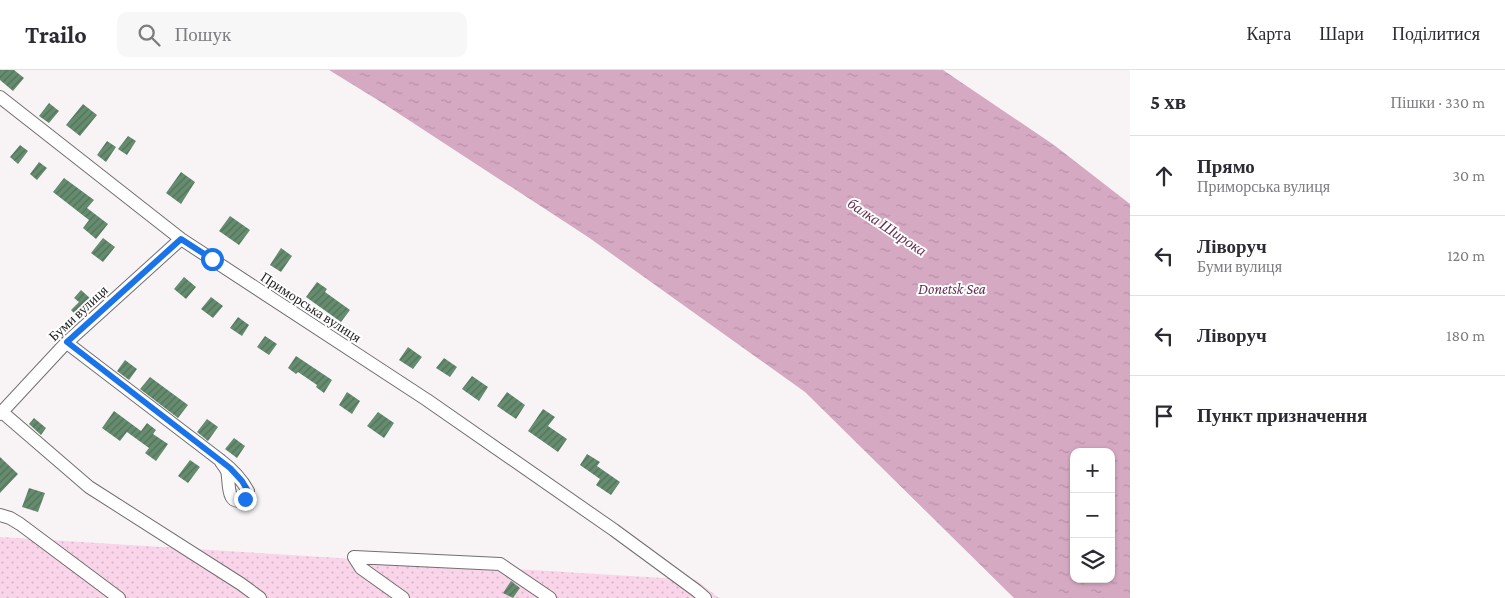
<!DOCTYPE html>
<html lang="uk">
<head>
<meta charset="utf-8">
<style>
  :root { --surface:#fff; --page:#f7f7f7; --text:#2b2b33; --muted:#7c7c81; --line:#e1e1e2 }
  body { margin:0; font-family:"Crimson Pro",serif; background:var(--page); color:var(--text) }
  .controls { position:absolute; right:15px; bottom:15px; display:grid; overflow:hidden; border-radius:10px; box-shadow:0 1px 4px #0004 }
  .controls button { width:45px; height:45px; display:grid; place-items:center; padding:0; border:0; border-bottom:1px solid var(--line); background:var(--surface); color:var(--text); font:25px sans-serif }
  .stop { position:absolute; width:15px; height:15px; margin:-11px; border:4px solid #1a73e8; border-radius:50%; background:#fff }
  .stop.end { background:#1a73e8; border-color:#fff; box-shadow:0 1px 5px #0008 }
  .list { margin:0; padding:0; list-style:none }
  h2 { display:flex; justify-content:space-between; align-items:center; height:65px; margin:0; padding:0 20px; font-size:21px }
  h2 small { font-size:16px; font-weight:400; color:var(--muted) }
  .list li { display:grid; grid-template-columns:32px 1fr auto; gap:15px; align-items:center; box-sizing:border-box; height:80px; padding:0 20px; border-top:1px solid var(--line) }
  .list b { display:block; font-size:19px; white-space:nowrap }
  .list p { margin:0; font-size:16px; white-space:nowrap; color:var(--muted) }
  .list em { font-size:16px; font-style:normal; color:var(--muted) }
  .icon { flex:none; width:28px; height:28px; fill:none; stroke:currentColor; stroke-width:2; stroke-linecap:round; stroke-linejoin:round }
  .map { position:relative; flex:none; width:1130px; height:528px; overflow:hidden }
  header { display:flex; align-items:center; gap:30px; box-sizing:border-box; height:70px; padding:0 25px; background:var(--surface); border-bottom:1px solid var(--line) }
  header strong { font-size:24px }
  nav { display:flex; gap:28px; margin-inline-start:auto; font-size:18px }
  .search { width:350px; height:45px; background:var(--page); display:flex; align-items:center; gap:12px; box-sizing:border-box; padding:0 18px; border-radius:10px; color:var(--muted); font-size:19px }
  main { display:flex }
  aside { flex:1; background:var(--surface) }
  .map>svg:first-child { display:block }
  .garden { fill:url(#garden-dots) }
  .water { fill:url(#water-ripples); fill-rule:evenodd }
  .building { fill:url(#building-hatch) }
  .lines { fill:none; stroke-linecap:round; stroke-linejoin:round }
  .minor-casing { stroke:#736f71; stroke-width:14 }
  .minor { stroke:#fff; stroke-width:12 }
  .route { stroke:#1a73e8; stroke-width:6 }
  .labels { text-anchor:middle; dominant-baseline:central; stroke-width:4; stroke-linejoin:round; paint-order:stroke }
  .street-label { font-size:14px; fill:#242323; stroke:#fff }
  .water-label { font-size:15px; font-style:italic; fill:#652d51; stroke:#fff }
</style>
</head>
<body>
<header>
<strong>Trailo</strong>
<div class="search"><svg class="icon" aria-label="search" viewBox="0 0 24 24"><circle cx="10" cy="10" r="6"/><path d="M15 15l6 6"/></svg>Пошук</div>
<nav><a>Карта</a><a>Шари</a><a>Поділитися</a></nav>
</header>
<main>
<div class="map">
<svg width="1130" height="528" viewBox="0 0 1130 528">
  <defs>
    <pattern id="garden-dots" width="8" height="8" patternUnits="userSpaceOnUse" patternTransform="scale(1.25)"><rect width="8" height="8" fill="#fad5ea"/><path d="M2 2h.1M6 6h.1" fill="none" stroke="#d6b7c8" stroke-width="1.8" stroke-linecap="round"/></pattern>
    <pattern id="water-ripples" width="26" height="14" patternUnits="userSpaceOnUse" patternTransform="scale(1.25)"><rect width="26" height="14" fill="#d6a9c3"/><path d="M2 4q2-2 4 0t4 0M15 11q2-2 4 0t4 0" fill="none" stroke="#b891a7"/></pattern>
    <pattern id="building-hatch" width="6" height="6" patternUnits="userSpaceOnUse" patternTransform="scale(1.25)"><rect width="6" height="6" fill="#658c6e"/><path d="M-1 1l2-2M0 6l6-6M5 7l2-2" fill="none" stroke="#53725a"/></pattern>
  </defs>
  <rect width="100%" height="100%" fill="#f8f4f6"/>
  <path class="garden" d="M0 467 696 510 719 528H0Z"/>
  <path class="water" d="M329 0H943L1054 75 1130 134V528H1014L805 322 588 167 381 32ZM1074 382H1111V509H1074Z"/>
  <path class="building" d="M0 0H14L24 8 13 21 0 10Z
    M49 33 59 41 49 53 39 46Z
    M83 34 97 45 80 66 66 55Z
    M128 66 136 71 127 85 118 79Z
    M107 71 116 77 106 92 97 85Z
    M20 75 28 81 18 94 10 87Z
    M39 92 47 98 37 110 30 104Z
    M181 102 195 112 181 134 166 123Z
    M64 108 94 130 87 138 108 154 96 169 83 158 89 150 53 122Z
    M230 146 250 160 239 175 219 161Z
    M103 168 115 177 103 192 91 183Z
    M281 178 292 186 281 202 270 195Z
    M184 207 196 217 186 229 174 219Z
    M317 212 327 219 325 222 350 240 341 252 306 227Z
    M81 220 92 230 77 246 71 240 79 232 74 228Z
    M211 227 223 236 213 248 201 239Z
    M238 247 249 255 242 266 230 258Z
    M265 266 277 274 269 285 257 277Z
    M408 277 422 287 413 299 399 290Z
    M296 286 332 310 324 323 316 317 317 315 298 302 296 304 288 298Z
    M444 288 457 297 450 307 436 298Z
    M125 290 137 299 129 310 117 301Z
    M472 306 488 317 479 331 462 319Z
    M150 307 188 335 178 348 140 319Z
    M347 322 360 331 352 344 339 335Z
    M507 322 525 335 516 349 497 336Z
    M543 339 555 347 548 356 567 369 558 382 528 361Z
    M114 341 141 361 147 353 156 360 153 364 168 374 156 391 145 383 149 378 127 362 120 371 102 358Z
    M378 342 394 353 384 368 367 356Z
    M34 348 46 358 41 365 29 354Z
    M207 349 218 357 208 371 197 362Z
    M234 368 245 376 237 388 225 379Z
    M587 384 600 392 597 396 620 412 611 425 596 415 600 409 580 395Z
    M0 387 18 404 0 423Z
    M190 390 200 397 188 413 178 406Z
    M29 418 45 423 38 442 22 437Z
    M511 511 520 518 513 528 503 523Z"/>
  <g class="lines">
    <g class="minor-casing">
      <path id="minor" d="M0 27 181 169 427 330 614 460 697 521 705 528
        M67 273 220 390C232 399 241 408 248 421L245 429C225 438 230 410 227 401 225 397 222 394 220 390
        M2 342 89 417 241 514 260 528
        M0 344 65 274 181 169
        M0 445 10 448 20 454 119 528
        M354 487 500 494 550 528
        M354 487 361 498 403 528"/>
    </g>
    <use href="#minor" class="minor"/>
  </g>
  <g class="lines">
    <path class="route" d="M212 189 181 169 67 272 230 398 242 411 248 421 245 429"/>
  </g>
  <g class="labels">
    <g class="street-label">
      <text transform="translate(311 237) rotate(33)">Приморська вулиця</text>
      <text transform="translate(78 243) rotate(-43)">Буми вулиця</text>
    </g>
    <g class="water-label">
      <text transform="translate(887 157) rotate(34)">балка Широка</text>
      <text x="952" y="219">Donetsk Sea</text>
    </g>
  </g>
</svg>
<div class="controls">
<button>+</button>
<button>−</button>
<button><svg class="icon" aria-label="layers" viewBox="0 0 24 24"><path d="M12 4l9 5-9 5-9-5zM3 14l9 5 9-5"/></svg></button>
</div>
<div class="stop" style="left:212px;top:189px"></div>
<div class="stop end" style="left:245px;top:429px"></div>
</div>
<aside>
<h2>5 хв<small>Пішки · 330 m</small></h2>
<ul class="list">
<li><svg class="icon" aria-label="ahead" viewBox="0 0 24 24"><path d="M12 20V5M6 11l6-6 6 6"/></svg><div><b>Прямо</b><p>Приморська вулиця</p></div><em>30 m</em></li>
<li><svg class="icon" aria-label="left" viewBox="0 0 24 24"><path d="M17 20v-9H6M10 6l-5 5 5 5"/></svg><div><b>Ліворуч</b><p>Буми вулиця</p></div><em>120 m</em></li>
<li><svg class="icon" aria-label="left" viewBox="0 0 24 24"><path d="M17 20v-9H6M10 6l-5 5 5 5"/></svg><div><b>Ліворуч</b></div><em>180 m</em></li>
<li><svg class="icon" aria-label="arrive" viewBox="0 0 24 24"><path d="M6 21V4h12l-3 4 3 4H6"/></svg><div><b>Пункт призначення</b></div></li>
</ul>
</aside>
</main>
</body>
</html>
